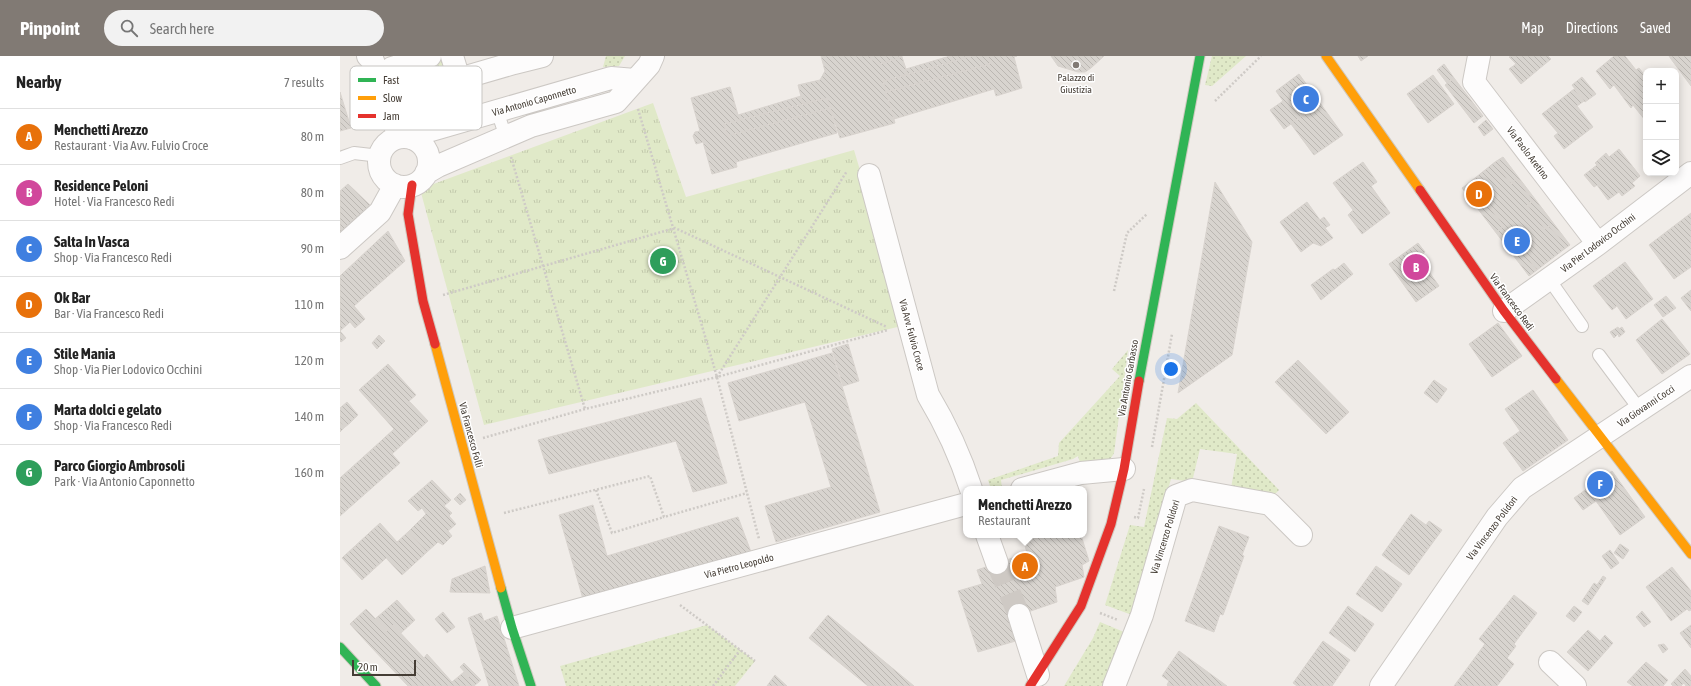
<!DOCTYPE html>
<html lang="en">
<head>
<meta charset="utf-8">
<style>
  :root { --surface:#fff; --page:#f2f2f2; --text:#222; --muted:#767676; --line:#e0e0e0; --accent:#817a74 }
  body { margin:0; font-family:"Asap Condensed",sans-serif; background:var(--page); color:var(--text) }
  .controls { position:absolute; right:12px; top:12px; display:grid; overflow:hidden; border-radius:8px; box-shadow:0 2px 10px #0003 }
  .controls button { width:36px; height:36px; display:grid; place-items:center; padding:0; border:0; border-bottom:1px solid var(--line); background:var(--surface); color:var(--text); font:20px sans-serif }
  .scale { position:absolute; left:12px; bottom:10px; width:64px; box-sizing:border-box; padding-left:4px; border:2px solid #453d35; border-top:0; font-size:11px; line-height:14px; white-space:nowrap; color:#453d35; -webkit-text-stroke:3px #fff; paint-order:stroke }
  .you { position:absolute; left:831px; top:313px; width:14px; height:14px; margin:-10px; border:3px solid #fff; border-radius:50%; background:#1a73e8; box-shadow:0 0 0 6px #1a73e833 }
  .badge { display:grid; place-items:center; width:26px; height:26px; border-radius:50%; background:var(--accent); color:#fff; font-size:13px; font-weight:700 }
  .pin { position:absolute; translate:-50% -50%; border:2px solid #fff; box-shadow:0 1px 4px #0006 }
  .popup { position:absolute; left:623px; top:430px; width:124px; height:52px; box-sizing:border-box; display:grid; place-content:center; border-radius:8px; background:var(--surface); filter:drop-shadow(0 1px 3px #0005); font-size:13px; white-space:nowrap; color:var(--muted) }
  .popup b { font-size:15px; color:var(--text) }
  .popup::after { content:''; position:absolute; left:50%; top:100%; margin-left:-8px; border:8px solid transparent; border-top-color:var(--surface) }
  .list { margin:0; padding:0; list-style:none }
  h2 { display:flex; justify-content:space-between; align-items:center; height:52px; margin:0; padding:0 16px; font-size:17px }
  h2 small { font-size:13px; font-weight:400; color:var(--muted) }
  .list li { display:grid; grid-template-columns:26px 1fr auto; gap:12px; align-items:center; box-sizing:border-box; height:56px; padding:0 16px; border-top:1px solid var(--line) }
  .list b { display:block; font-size:15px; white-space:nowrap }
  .list p { margin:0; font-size:13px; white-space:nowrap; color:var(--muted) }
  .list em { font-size:13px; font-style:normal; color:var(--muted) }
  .icon { flex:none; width:22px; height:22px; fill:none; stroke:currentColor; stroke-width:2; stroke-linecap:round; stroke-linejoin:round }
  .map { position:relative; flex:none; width:1351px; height:630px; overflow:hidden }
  header { display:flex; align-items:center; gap:24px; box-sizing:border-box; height:56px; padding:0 20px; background:var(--accent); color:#fff }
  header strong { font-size:19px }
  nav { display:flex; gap:22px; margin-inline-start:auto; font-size:14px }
  .search { width:280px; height:36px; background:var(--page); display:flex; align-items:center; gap:10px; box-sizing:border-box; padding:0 14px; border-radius:22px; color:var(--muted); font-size:15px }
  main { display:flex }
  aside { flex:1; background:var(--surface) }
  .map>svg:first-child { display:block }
  .grass { fill:url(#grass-dots) }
  .park { fill:url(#park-tufts) }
  .building { fill:url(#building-back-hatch); stroke:#d8d3ce }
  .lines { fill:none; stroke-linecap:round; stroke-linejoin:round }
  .street-tunnel { stroke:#cec9c4; stroke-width:22; stroke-dasharray:22 11; stroke-linecap:butt }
  .lane-casing { stroke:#ccc8c4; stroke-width:14 }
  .street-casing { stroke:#ccc8c4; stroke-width:24 }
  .fast-casing { stroke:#cfc9bf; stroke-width:11 }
  .slow-casing { stroke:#cfc9bf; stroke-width:11 }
  .jam-casing { stroke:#cfc9bf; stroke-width:11 }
  .path { stroke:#cecac6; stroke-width:2.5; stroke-dasharray:2 2; stroke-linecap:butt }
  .lane { stroke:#fdfcfc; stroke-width:12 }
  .street { stroke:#fdfcfc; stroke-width:22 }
  .fast { stroke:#30b455; stroke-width:9 }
  .slow { stroke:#ff9f0a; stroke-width:9 }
  .jam { stroke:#e5322d; stroke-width:9 }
  .poi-dot { fill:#817a74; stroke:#fff; stroke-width:1.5 }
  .labels { text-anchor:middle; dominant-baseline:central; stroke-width:3; stroke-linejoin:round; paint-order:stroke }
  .poi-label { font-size:10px; fill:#453d35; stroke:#fff }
  .street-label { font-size:10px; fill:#453d35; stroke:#fff }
  .key { fill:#fff; stroke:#c7c5c2; stroke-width:1 }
  .key-label { font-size:11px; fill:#453d35 }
</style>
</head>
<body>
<header>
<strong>Pinpoint</strong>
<div class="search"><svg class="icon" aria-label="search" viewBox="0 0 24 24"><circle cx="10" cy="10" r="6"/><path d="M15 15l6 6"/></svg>Search here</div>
<nav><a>Map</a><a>Directions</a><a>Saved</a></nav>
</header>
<main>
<aside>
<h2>Nearby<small>7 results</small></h2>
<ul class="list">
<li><span class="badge" style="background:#e8710a">A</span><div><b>Menchetti Arezzo</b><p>Restaurant · Via Avv. Fulvio Croce</p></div><em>80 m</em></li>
<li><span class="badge" style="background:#d1479c">B</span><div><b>Residence Peloni</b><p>Hotel · Via Francesco Redi</p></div><em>80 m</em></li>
<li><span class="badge" style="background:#3f7fe0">C</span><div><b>Salta In Vasca</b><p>Shop · Via Francesco Redi</p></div><em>90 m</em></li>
<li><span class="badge" style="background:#e8710a">D</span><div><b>Ok Bar</b><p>Bar · Via Francesco Redi</p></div><em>110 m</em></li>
<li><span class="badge" style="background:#3f7fe0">E</span><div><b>Stile Mania</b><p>Shop · Via Pier Lodovico Occhini</p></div><em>120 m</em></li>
<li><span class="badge" style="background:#3f7fe0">F</span><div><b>Marta dolci e gelato</b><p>Shop · Via Francesco Redi</p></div><em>140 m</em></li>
<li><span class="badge" style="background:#2e9e5b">G</span><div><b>Parco Giorgio Ambrosoli</b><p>Park · Via Antonio Caponnetto</p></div><em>160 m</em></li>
</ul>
</aside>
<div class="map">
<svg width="1351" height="630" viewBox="0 0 1351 630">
  <defs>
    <pattern id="grass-dots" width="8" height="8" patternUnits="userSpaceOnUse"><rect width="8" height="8" fill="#e0e9c8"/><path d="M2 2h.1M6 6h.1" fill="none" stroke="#c2c9ac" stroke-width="1.8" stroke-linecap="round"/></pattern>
    <pattern id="park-tufts" width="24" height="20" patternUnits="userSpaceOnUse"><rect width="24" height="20" fill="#e0e9c8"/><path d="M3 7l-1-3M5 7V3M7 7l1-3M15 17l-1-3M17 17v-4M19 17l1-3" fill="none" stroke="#c2c9ac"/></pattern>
    <pattern id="building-back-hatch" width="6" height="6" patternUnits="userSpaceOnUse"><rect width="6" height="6" fill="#d8d4cf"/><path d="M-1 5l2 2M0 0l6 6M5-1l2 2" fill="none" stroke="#bbb7b2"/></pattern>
  </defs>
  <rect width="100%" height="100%" fill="#f0ece8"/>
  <path class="grass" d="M90 0H112L119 23 61 41 52 12Z
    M266 0H285L279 10 263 11Z
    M872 0H906L872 30 865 29Z
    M788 294 774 397C768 410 755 410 742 413L738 400 733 403 661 424 662 433H651L648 424 718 400 719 387 780 320 772 313Z
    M856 347 939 434 933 440 891 432 897 398 860 393 852 426 831 423 792 559 765 549 790 469 804 471 827 362 837 363Z
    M760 566 784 576 763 630H724L753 582Z
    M367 569 415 605 395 630H226L220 610Z"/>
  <path class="park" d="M313 47 346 141 514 94 566 269 144 369 80 133Z"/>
  <path class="building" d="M481 0H530L531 3 540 8 562 1 566 13V19L543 25 555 67 500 82 487 42 463 48 458 29 480 24 485 15Z
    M530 0H562V1L540 8 531 3Z
    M610 0H632L566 19V13Z
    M632 0H648L650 8 546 36 543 25Z
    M648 0H677L674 1 682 32 656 40 654 33 554 63 546 36 650 8Z
    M711 0H764L751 12 745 16H738L718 10Z
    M1018 0H1028L1021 5Z
    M1171 0H1208L1211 3 1181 28 1169 13 1176 8 1169 1Z
    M1274 0H1285L1296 14 1299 12 1306 21 1305 64 1293 49 1291 52 1274 29 1270 33 1256 15Z
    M1329 0H1351V30L1331 3Z
    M1104 8 1114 22 1107 27 1097 14Z
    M959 18 980 47 944 73 930 54 943 45 936 35Z
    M1093 19 1114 48 1088 67 1067 38Z
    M1242 21 1256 38 1245 46 1232 29Z
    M1114 22 1143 60 1134 67 1105 29Z
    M390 31 398 59 461 40 463 48 384 68 387 80 490 52 497 77 396 106 397 111 372 118 363 86 356 88 353 80 355 76 360 75 351 42Z
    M1234 33 1244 45 1237 50 1253 71 1224 93 1214 80 1218 77 1202 58Z
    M0 36 11 72 0 75Z
    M487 42 490 52 387 80 384 68Z
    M980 47 1003 79 974 99 951 68Z
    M1146 64 1153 73 1144 80 1138 71Z
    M1279 93 1300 120 1292 127 1295 130 1282 140 1279 136 1268 144 1257 129 1254 131 1244 119 1257 109 1255 107 1266 97 1269 101Z
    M1163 101 1230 189 1227 191 1209 170 1205 173 1187 149 1193 145 1177 123 1171 128 1155 106Z
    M1023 106 1037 126 1031 130 1050 157 1022 178 1008 159 1013 154 993 127Z
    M1155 106 1171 128 1177 123 1193 145 1187 149 1205 173 1209 170 1227 191 1197 214 1180 192 1174 196 1158 175 1164 170 1146 147 1141 151 1125 130Z
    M875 126 912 186 892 299 838 337Z
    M8 128 30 149 0 176V135Z
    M1125 130 1141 151 1146 147 1164 170 1158 175 1174 196 1180 192 1197 214 1189 220 1122 132Z
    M967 146 980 164 984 161 990 169 985 172 993 182 981 190 973 187 961 196 940 166Z
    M1351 157V211L1334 223 1309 189Z
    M48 175 65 205 14 250 25 263 15 272 10 266 0 275V220Z
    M1078 187 1085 196 1081 200 1087 209 1085 210 1099 230 1076 246 1049 208Z
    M1285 206 1313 243 1286 263 1277 250 1272 254 1253 230Z
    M1004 207 1013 218 981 244 971 229 993 213 995 214Z
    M1351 234V255L1341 242Z
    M1326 240 1336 252 1323 261 1314 249Z
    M1322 263 1350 298 1322 318 1296 284Z
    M1158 267 1182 300 1152 321 1129 288Z
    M1278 271 1279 273 1282 271 1285 276 1279 281 1278 278 1274 282 1270 276Z
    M0 275 6 282 1 286 0 285Z
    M39 279 45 285 37 293 32 287Z
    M508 288 519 325 503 330 492 293Z
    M492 297 540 456 436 486 425 450 491 431 465 346 399 365 388 327Z
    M958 304 1009 356 986 378 935 326Z
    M48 308 76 339 69 345 88 365 52 398 41 385 54 373 19 334Z
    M1094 324 1107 333 1097 347 1084 337Z
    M1193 334 1228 384 1183 415 1163 387 1180 375 1165 353Z
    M361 342 387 427 353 436 336 385 209 418 198 384Z
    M7 346 18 359 10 367 0 357V352Z
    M0 357 10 367 5 371 0 365Z
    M0 365 5 371 0 376Z
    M41 385 60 407 0 460V422Z
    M1272 415 1305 461 1280 479 1256 445 1243 454 1234 442Z
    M92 424 111 444 104 450 112 457 109 460 116 468 108 475 112 480 103 489 98 486 87 496 68 476 86 458 82 452 78 455 68 445Z
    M120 437 126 444 120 449 114 443Z
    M253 449 267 500 398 461 411 496 243 543 219 459Z
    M1071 458 1086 469 1089 465 1102 474 1069 519 1042 499Z
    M40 467 57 486 68 476 87 496 62 519 46 502 22 524 2 502Z
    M879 470 909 481 902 499 904 500 883 559 880 558 874 576 845 565Z
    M682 479H741L749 505 742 509 744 521 715 531 717 546 679 559 686 582 638 596 618 535 642 528 637 514 687 497Z
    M1280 488 1289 494 1283 503 1274 497Z
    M1270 494 1279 507 1271 513 1262 500Z
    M145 510 150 537 110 536 112 523Z
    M1036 510 1062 528 1042 556 1016 538Z
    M1332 511 1351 535V554L1349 555 1347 553 1331 565 1306 531Z
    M1263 520 1266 522 1248 549 1242 545 1254 527 1257 529Z
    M1174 539 1197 557 1174 588 1176 590 1167 602 1174 608 1157 630H1114L1145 588 1139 583Z
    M57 544 75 564 61 577 53 569 47 575 35 563Z
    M1008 550 1034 568 1015 596 989 577Z
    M1234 550 1242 556 1234 566 1226 560Z
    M26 553 47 575 31 591 10 568Z
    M1302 555 1311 566 1304 571 1296 561Z
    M103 556 115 571 107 577 95 563Z
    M141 557 144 565 157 560 179 630H149L128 562Z
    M488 559 574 630H528L469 582Z
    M53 569 84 602 87 598 112 626 124 616 129 621 120 630H68L31 591Z
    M1351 569V592L1340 577Z
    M1248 574 1260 585 1265 579 1273 587 1248 615 1227 596Z
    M983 585 1010 604 992 630H957L953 627Z
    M1324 588 1328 593 1323 597 1318 589Z
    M839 595 887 630H828L827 629 829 625 822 620Z
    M1306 606 1328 624 1323 630H1293L1287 626Z
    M124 607 141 624 134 630H120L129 621 120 611Z
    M1345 613 1351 620V630H1346L1344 627 1341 630H1333L1331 628Z
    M435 619 447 630H427Z"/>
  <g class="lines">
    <path class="street-tunnel" d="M657 507 679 559"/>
    <g class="lane-casing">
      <path id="lane" d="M157 55 166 81
        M0 102 14 97 40 100
        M1209 223 1242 270
        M1259 299 1300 354"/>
    </g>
    <g class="street-casing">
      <path id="street" d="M28 0 33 5 59 81
        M90 0 52 12 61 41 119 23
        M112 0 119 23 174 7 172 0
        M1139 0 1134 26 1258 188
        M174 7 202 0
        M39 106a25 25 0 1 1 50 0a25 25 0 1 1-50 0Z
        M71 82 88 75 271 22 295 24
        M86 117 98 110 191 70 276 46 309 9 313 0
        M529 119 588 339C606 369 620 399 631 433
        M0 192 40 156 55 129
        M1164 255 1258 188 1351 117
        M682 433 741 417 784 413
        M647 479 657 507
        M679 559 698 619
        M172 572 626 448
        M1210 606 1235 630
        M774 630 802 559 836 440 852 434 930 448 961 479
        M1041 630 1157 461 1182 432 1351 320"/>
    </g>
    <g class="fast-casing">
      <path id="fast" d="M799 325 860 0
        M161 532 172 572 191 630
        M0 591 36 630"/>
    </g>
    <g class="slow-casing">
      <path id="slow" d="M986 0 1080 134
        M95 288 161 532
        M1216 323 1351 498"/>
    </g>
    <g class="jam-casing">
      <path id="jam" d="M72 129 68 158 83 245 95 288
        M1080 134 1164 255 1216 323
        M690 630 741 550 771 468 784 413 799 325"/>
    </g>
    <path class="path" d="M875 45 921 0
      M298 53 375 314 419 483
      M171 101 245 353
      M774 235 787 177 807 158
      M103 239 335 172 547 271
      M377 321 507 115
      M143 382 245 353 377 321 548 274
      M812 391 832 278
      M256 434 272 477 324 461
      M164 457 310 420 324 461 407 437
      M794 461 798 462 804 433
      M340 549 415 605
      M760 557 778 564
      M373 630 400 594"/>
    <use href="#lane" class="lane"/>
    <use href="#street" class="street"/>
    <use href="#fast" class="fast"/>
    <use href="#slow" class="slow"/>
    <use href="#jam" class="jam"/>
  </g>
  <circle class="poi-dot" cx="736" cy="9" r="4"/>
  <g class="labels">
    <g class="poi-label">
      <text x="736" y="21">Palazzo di<tspan x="736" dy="12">Giustizia</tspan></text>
    </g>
    <g class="street-label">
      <text transform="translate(194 45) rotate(-16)">Via Antonio Caponnetto</text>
      <text transform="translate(1188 97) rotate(53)">Via Paolo Aretino</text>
      <text transform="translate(1258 187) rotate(-37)">Via Pier Lodovico Occhini</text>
      <text transform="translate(1172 246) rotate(54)">Via Francesco Redi</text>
      <text transform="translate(572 279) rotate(75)">Via Avv. Fulvio Croce</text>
      <text transform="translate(788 322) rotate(-80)">Via Antonio Garbasso</text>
      <text transform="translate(1306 350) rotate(-34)">Via Giovanni Cocci</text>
      <text transform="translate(131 379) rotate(75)">Via Francesco Folli</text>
      <text transform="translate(1152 472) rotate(-53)">Via Vincenzo Polidori</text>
      <text transform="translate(825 481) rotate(-73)">Via Vincenzo Polidori</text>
      <text transform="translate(399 510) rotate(-15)">Via Pietro Leopoldo</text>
    </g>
  </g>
  <rect x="10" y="10" width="132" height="64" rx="6" class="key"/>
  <rect x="18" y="22" width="18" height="4" fill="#30b455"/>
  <rect x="18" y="40" width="18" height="4" fill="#ff9f0a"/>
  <rect x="18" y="58" width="18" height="4" fill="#e5322d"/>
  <g class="key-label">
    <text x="43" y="28">Fast</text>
    <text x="43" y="46">Slow</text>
    <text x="43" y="64">Jam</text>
  </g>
</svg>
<div class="controls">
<button>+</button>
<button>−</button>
<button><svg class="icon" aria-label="layers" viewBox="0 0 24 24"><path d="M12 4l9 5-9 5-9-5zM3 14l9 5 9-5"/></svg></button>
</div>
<div class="scale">20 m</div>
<div class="you"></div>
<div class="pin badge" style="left:685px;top:510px;background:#e8710a">A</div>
<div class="popup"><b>Menchetti Arezzo</b>Restaurant</div>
<div class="pin badge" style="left:1076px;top:211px;background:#d1479c">B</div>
<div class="pin badge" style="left:966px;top:43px;background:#3f7fe0">C</div>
<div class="pin badge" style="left:1139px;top:138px;background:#e8710a">D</div>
<div class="pin badge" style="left:1177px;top:185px;background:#3f7fe0">E</div>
<div class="pin badge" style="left:1260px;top:428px;background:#3f7fe0">F</div>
<div class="pin badge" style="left:323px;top:205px;background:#2e9e5b">G</div>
</div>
</main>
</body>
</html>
